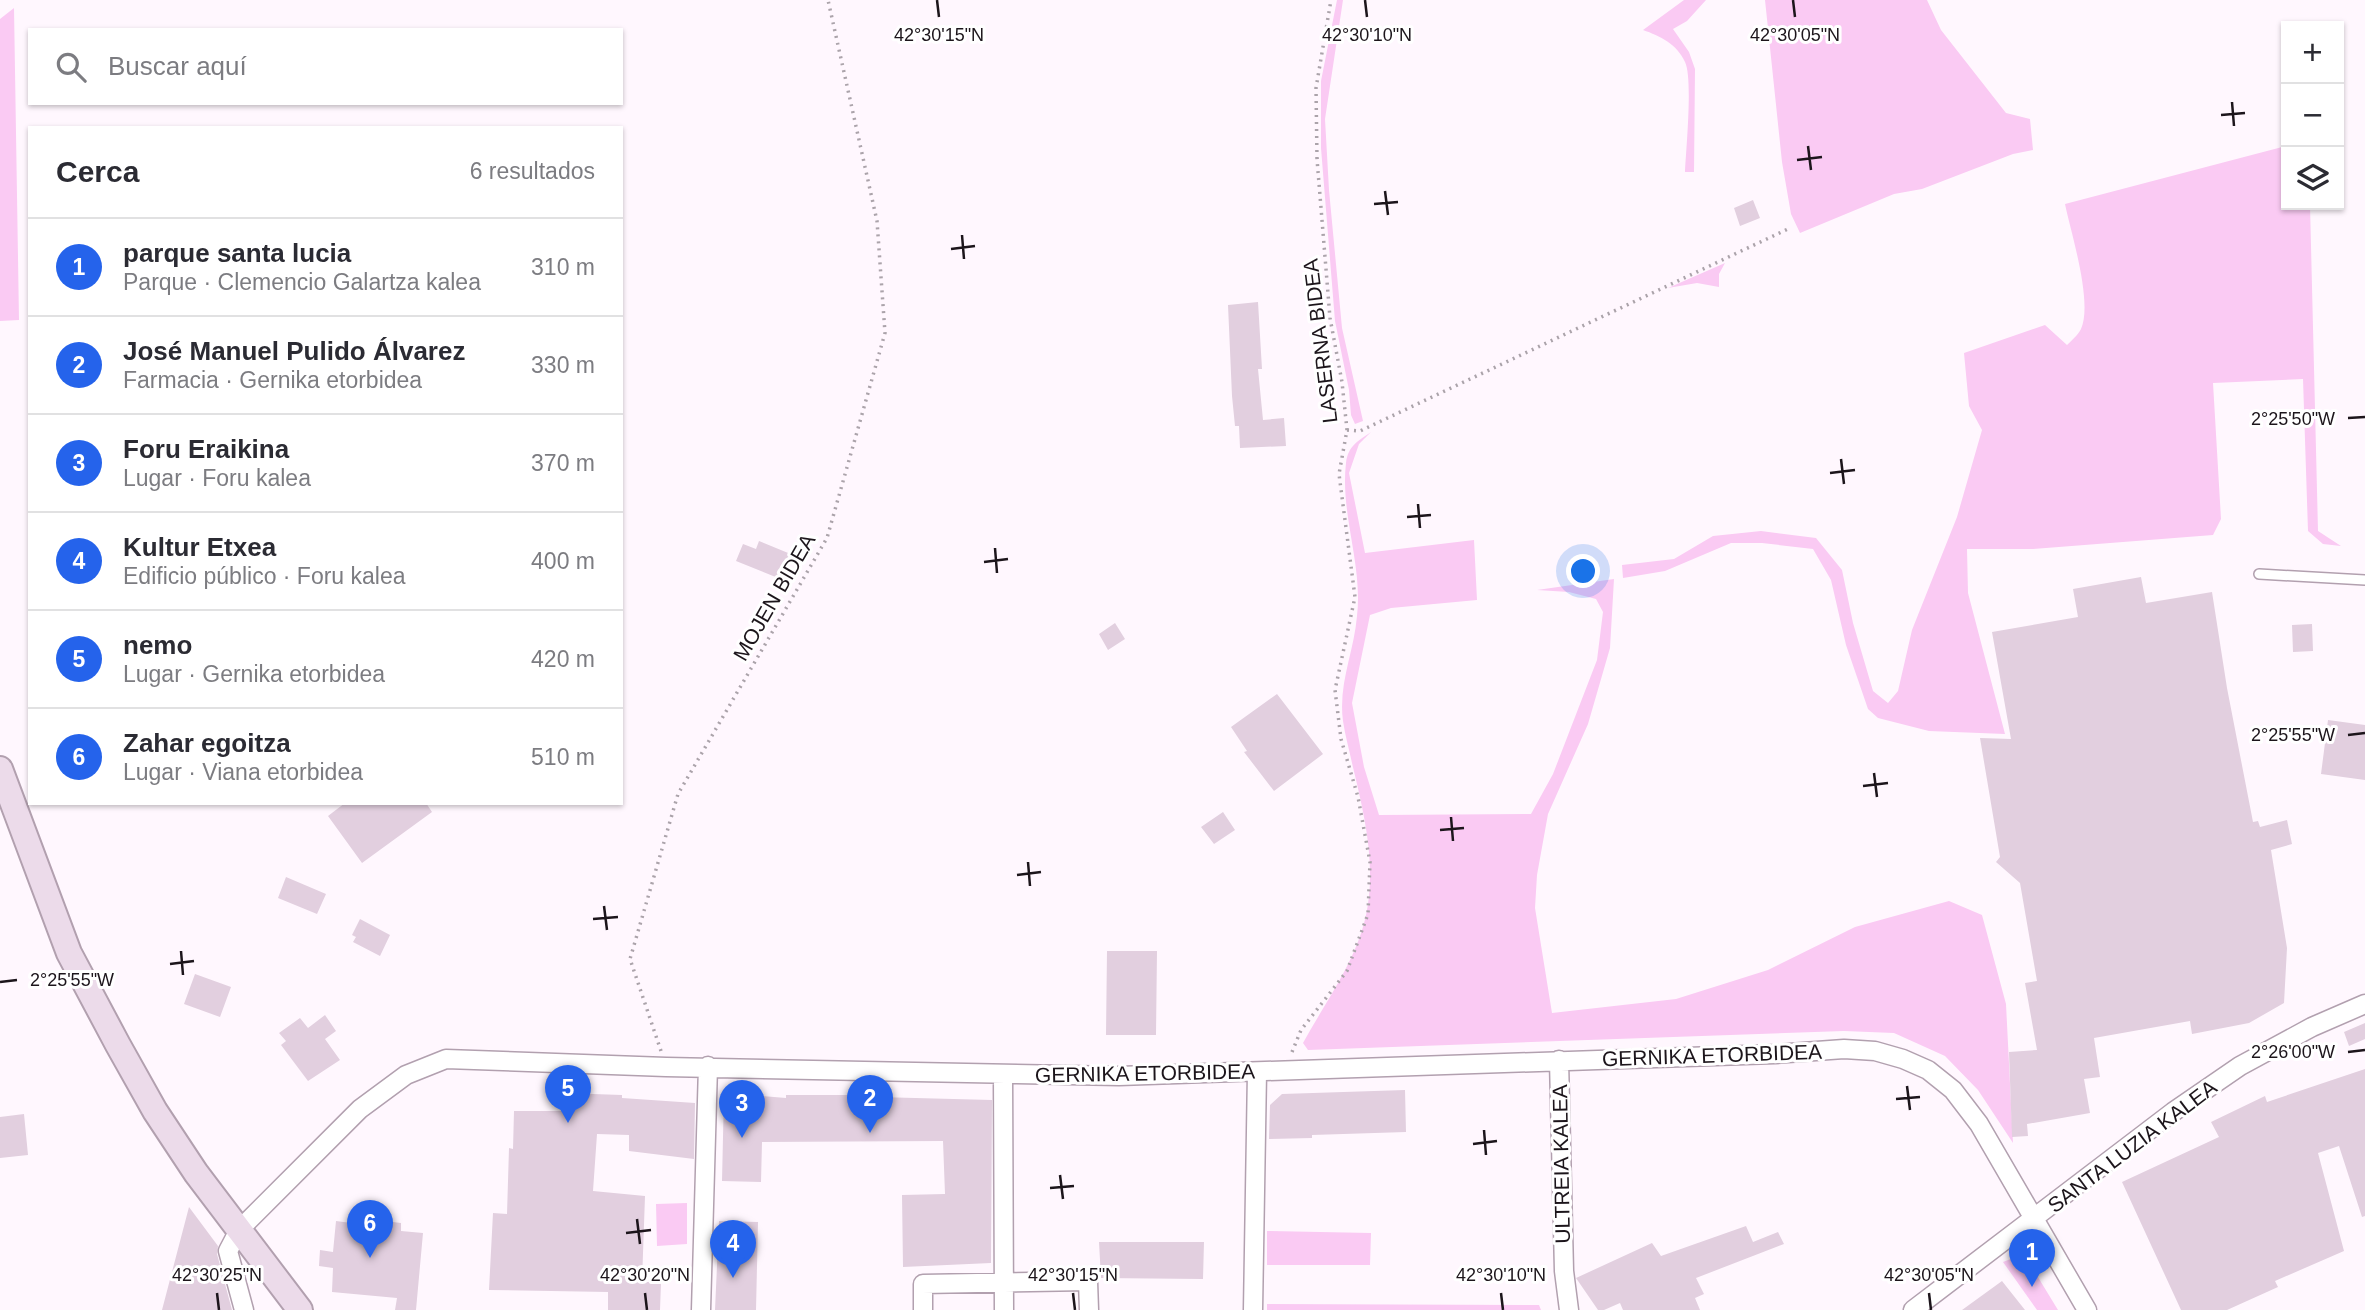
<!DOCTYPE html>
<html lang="es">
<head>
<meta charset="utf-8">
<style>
  :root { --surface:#fff; --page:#f7f7f7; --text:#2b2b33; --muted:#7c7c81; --line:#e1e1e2; --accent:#2563eb }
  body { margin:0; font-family:Helvetica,sans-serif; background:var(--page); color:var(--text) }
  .controls { position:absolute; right:21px; top:21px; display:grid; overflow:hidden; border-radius:0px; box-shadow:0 2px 5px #0004 }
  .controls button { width:63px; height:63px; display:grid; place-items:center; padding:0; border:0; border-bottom:2px solid var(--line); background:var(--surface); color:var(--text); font:35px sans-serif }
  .you { position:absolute; left:1584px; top:572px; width:24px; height:24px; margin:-18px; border:5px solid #fff; border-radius:50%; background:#1a73e8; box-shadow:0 0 0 10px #1a73e833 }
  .badge { display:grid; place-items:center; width:46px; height:46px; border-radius:50%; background:var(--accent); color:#fff; font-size:23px; font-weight:700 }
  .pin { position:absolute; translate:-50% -58px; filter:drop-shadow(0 2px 4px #0008) }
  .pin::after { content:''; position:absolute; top:37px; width:24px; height:21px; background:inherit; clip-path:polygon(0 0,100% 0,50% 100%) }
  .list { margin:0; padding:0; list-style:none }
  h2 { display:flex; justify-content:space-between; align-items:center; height:91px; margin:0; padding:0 28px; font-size:30px }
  h2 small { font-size:23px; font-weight:400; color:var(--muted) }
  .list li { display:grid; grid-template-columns:46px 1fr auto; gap:21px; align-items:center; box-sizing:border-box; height:98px; padding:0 28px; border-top:2px solid var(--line) }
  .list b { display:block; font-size:26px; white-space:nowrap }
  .list p { margin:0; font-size:23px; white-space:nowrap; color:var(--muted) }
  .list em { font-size:23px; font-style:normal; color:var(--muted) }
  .icon { flex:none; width:38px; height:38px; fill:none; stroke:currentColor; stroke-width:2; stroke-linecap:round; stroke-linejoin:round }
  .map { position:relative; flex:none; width:2365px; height:1310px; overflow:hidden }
  .search { position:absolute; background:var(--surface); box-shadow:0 2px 5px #0004; left:28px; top:28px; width:595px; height:77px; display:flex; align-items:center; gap:18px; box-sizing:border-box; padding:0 24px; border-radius:0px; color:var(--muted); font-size:26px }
  .panel { position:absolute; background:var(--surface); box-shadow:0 2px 5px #0004; left:28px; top:126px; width:595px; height:679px; border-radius:0px }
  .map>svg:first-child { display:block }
  .green { fill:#facaf3 }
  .building { fill:#e2cfdf }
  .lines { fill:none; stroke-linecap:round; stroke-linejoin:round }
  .lane-casing { stroke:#b2a0af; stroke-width:12 }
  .street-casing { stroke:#b2a0af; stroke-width:21 }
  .secondary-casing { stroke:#b2a0af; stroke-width:28 }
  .path { stroke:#aba3aa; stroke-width:3.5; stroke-dasharray:2 5; stroke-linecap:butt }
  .lane { stroke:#fff; stroke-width:9 }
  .street { stroke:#fff; stroke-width:18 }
  .secondary { stroke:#ecdbea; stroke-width:24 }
  .ticks { fill:none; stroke:#1c151b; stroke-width:2.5 }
  .labels { text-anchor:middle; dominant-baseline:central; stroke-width:6; stroke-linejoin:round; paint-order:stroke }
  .street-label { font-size:21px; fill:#1c151b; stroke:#fff }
  .ticks-label { font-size:18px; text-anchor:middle; fill:#1c151b; stroke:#fff; stroke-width:6; stroke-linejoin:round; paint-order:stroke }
</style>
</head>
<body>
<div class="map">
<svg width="2365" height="1310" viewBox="0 0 2365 1310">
  <rect width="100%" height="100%" fill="#fff7fe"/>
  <path class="green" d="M1337 0H1343L1325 119 1329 190 1342 328 1363 421 1355 424 1351 415 1349 390 1335 321 1321 148V81Z
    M1684 0H1706L1687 21 1673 29 1689 52 1695 69 1694 172H1685C1686 150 1693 78 1685 62 1677 44 1660 36 1643 30Z
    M1765 0H1927L1941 30 2006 113 2030 119 2033 150 2013 154 1922 189 1894 194 1800 233 1791 214 1782 162Z
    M14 8 19 320 0 321V19Z
    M2286 146V205H2310L2318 531 2341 546 2323 544 2308 531 2303 379 2213 383 2221 519 2213 535 2033 549H1967L1968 593 2005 734 1929 731 1878 718 1868 709 1846 645 1831 580 1813 549 1762 543H1731L1665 571 1623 578 1622 565 1674 559 1713 536 1761 531 1816 538 1842 570 1853 623 1873 691 1888 703 1898 691 1912 630 1957 517 1982 430 1969 406 1964 353 2045 325 2067 345C2071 341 2078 335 2081 329 2093 302 2071 233 2065 204Z
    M1725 263 1719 274V287L1697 283 1668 288Z
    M1371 432 1359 444 1349 473 1365 553 1474 540 1477 600 1391 608 1370 615 1352 703 1364 767 1379 815 1531 814 1553 774 1597 660 1603 612 1596 599 1569 592 1537 590 1614 579 1610 648 1588 724 1548 814 1537 875 1535 908 1552 1013 1676 999 1768 970 1855 927 1949 901 1982 915 2006 1004 2013 1143 1978 1090 1945 1056 1894 1033 1844 1031 1308 1050 1303 1043C1327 999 1361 955 1368 904 1375 857 1363 809 1352 763 1349 749 1345 735 1343 721 1338 684 1354 652 1357 616 1363 565 1340 514 1346 463 1348 446 1358 441 1371 432Z
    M687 1203V1244L657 1246 656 1204Z
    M1267 1231 1371 1233 1370 1265H1267Z
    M2016 1257 2030 1264 2058 1310H2037L2003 1262Z
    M1267 1304 1539 1305 1541 1310H1267Z"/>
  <path class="building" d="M1753 200 1760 218 1740 226 1734 208Z
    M1258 302 1262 369H1258L1263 420 1284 418 1286 446 1240 448 1239 426H1235L1232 396 1228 305Z
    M759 541 793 555 783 580 736 561 743 544 756 549Z
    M2141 577 2146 603 2212 592 2227 688 2253 822 2258 821 2260 827 2287 820 2292 844 2271 850 2287 948 2284 1003 2249 1023 2192 1034 2190 1021 2094 1038 2100 1077 2084 1079 2090 1113 2027 1124 2028 1136 2012 1137 2009 1052 2037 1050 2025 983 2037 981 2020 883 1996 862 2000 857 1980 738 2011 739 1992 632 2078 617 2073 589Z
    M1115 623 1125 639 1108 650 1099 634Z
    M2312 624 2313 651 2293 652 2292 625Z
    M1277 694 1323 754 1274 791 1244 752 1247 751 1231 727Z
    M2328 720 2365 725V780L2321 774Z
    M345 803H426L432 812 362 863 328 816Z
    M1223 812 1235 830 1214 844 1201 827Z
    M286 877 326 894 317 914 278 898Z
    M360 919 390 935 380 956 353 942 356 937 352 935Z
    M1107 951H1157L1156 1035H1106Z
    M195 974 231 987 220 1017 184 1004Z
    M325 1015 336 1031 325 1039 340 1060 308 1081 281 1045 286 1041 279 1033 300 1018 308 1028Z
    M2365 1023V1039L2349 1046 2344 1032Z
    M2365 1069V1216L2362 1217 2339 1146 2318 1153 2344 1251 2275 1281 2278 1287 2227 1310H2181L2122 1182 2219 1137 2211 1122 2265 1096 2267 1102Z
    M1405 1090 1406 1132 1312 1135V1138L1269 1139 1270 1105 1282 1094Z
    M564 1093 622 1095V1098L695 1103 694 1159 629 1151V1135L597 1134 593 1191 645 1196 642 1282H661L660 1310H608V1292L489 1290 493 1213 507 1214 509 1148 513 1149 514 1111H564Z
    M724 1093 786 1098V1095H878L877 1097 992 1100 991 1263 903 1267 902 1195 945 1194 943 1141 762 1142 761 1182 722 1181Z
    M24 1114 28 1155 0 1158V1117Z
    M189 1207 218 1246 217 1254 232 1310H162Z
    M359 1218 401 1223V1231L423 1233 416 1310H395L397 1298 332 1292 333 1268 319 1266 320 1250 333 1252 336 1221 359 1224Z
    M719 1221 758 1222 756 1310H715Z
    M1746 1226 1753 1242 1778 1232 1784 1244 1696 1278 1704 1294 1695 1298 1700 1310H1623L1620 1303 1604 1310H1598L1576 1278 1652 1243 1661 1256Z
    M1099 1242H1204L1203 1279 1101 1278Z
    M2002 1281 2025 1310H1962Z"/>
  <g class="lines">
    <g class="lane-casing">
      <path id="lane" d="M2259 574 2365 580"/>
    </g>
    <g class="street-casing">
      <path id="street" d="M1559 1060 1564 1271 1569 1310
        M1003 1074 1004 1310
        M244 1310 228 1251 239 1230 360 1109 406 1075 446 1059 666 1067 1119 1076 1775 1054 1844 1049 1875 1051 1903 1059 1928 1070 1953 1090 1979 1124 2087 1310
        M701 1310 708 1066
        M923 1310V1284L1088 1281 1089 1310
        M1253 1310 1257 1072
        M1913 1310 2173 1112 2240 1066 2312 1027 2365 1004"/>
    </g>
    <g class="secondary-casing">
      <path id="secondary" d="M0 769 69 953 118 1045 155 1111 196 1173 300 1310"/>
    </g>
    <path class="path" d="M1347 430 1360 431 1790 228
      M661 1051 630 959 678 794 827 538 885 333 877 221 828 0
      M1292 1052 1301 1030 1347 971 1368 914 1370 862 1358 797 1341 739 1335 690 1355 597 1339 474 1347 430 1342 382 1330 318 1317 159 1316 88 1331 0"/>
    <use href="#lane" class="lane"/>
    <use href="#street" class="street"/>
    <use href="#secondary" class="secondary"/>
  </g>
  <path class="ticks" d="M937 0 939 17M1365 0 1367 17M1793 0 1795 17M2232 102 2234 126M2221 115 2245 113M1808 146 1811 170M1797 160 1822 157M1385 191 1388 215M1374 204 1398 202M962 235 964 259M951 249 975 246M2348 418 2365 417M1841 459 1844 484M1830 473 1855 470M1418 504 1420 528M1407 517 1431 515M995 548 997 573M984 562 1008 559M2348 735 2365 733M1874 773 1877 797M1863 786 1888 783M1451 817 1453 841M1440 830 1464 828M1028 862 1030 886M1017 875 1041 872M604 906 607 930M593 919 618 917M181 951 183 975M170 964 194 961M0 982 17 980M2348 1052 2365 1050M1907 1086 1910 1110M1896 1099 1920 1097M1484 1130 1486 1155M1473 1144 1497 1141M1060 1175 1063 1199M1050 1188 1074 1186M637 1219 640 1244M626 1233 651 1230M217 1293 219 1310M645 1293 647 1310M1073 1293 1075 1310M1501 1293 1503 1310M1929 1293 1931 1310"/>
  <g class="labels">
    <g class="street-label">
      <text transform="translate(1320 341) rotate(-97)">LASERNA BIDEA</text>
      <text transform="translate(774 597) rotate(-60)">MOJEN BIDEA</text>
      <text transform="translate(1712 1055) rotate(-2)">GERNIKA ETORBIDEA</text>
      <text transform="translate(1145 1073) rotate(-1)">GERNIKA ETORBIDEA</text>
      <text transform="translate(2132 1146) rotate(-37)">SANTA LUZIA KALEA</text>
      <text transform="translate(1561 1164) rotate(-91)">ULTREIA KALEA</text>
    </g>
  </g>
  <g class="ticks-label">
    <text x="939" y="41">42°30'15"N</text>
    <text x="1367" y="41">42°30'10"N</text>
    <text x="1795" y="41">42°30'05"N</text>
    <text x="2293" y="425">2°25'50"W</text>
    <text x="2293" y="741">2°25'55"W</text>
    <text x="72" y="986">2°25'55"W</text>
    <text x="2293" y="1058">2°26'00"W</text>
    <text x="217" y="1281">42°30'25"N</text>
    <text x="645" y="1281">42°30'20"N</text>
    <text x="1073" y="1281">42°30'15"N</text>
    <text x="1501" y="1281">42°30'10"N</text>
    <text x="1929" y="1281">42°30'05"N</text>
  </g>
</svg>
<div class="controls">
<button>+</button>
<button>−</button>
<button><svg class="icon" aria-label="layers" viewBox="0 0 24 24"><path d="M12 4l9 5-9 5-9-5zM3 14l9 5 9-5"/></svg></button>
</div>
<div class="you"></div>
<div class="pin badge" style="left:2032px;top:1287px">1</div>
<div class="pin badge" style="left:870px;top:1133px">2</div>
<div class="pin badge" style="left:742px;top:1138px">3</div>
<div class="pin badge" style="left:733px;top:1278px">4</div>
<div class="pin badge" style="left:568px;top:1123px">5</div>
<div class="pin badge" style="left:370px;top:1258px">6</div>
<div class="search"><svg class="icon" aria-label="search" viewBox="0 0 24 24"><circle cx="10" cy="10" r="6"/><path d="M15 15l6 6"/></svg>Buscar aquí</div>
<section class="panel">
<h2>Cerca<small>6 resultados</small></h2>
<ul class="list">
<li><span class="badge">1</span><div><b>parque santa lucia</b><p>Parque · Clemencio Galartza kalea</p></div><em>310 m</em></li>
<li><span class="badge">2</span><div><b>José Manuel Pulido Álvarez</b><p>Farmacia · Gernika etorbidea</p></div><em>330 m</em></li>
<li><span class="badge">3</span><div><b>Foru Eraikina</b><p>Lugar · Foru kalea</p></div><em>370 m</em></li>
<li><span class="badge">4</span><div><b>Kultur Etxea</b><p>Edificio público · Foru kalea</p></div><em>400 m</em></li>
<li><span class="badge">5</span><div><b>nemo</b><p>Lugar · Gernika etorbidea</p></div><em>420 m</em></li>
<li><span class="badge">6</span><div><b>Zahar egoitza</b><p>Lugar · Viana etorbidea</p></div><em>510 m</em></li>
</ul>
</section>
</div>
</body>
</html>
